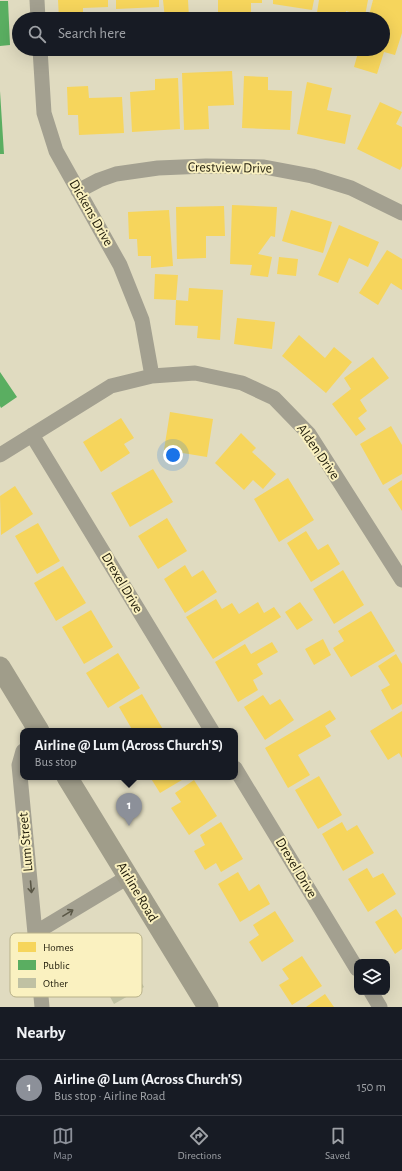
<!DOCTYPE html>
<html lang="en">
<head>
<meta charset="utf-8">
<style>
  :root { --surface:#171b24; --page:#20242c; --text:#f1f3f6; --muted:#9ea1a6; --line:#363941; --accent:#8c9099 }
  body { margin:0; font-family:"Alegreya Sans",sans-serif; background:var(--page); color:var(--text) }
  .controls { position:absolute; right:12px; bottom:12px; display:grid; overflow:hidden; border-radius:8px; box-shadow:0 4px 16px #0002 }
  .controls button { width:36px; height:36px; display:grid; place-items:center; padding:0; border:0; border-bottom:1px solid var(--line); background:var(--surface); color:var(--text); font:20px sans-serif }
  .you { position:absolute; left:173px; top:455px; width:14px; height:14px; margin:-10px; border:3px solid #fff; border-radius:50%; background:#1a73e8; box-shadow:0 0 0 6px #1a73e833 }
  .badge { display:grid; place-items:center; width:26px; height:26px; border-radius:50%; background:var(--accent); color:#fff; font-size:13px; font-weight:700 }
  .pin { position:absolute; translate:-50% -33px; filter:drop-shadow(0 1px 2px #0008) }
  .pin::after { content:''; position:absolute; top:21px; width:14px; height:12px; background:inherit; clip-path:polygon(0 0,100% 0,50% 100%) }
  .popup { position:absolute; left:20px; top:728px; width:218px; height:52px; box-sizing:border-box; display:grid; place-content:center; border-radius:8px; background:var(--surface); filter:drop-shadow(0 1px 3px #0005); font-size:13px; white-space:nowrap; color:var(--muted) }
  .popup b { font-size:15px; color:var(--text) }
  .popup::after { content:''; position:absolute; left:50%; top:100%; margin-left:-8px; border:8px solid transparent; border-top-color:var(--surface) }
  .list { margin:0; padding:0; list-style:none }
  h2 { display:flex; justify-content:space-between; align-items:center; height:52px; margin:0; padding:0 16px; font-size:17px }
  h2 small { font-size:13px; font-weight:400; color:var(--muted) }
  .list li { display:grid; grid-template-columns:26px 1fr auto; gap:12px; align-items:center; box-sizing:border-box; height:56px; padding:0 16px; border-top:1px solid var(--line) }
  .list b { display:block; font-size:15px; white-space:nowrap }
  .list p { margin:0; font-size:13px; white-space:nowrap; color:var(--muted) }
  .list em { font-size:13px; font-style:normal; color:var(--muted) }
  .icon { flex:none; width:22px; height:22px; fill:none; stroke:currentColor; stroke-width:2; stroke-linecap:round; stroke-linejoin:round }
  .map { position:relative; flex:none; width:402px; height:1007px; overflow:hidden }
  .search { position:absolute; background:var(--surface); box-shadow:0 4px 16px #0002; left:12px; right:12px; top:12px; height:44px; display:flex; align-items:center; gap:10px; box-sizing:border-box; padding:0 14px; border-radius:22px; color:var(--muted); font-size:15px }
  .sheet { height:108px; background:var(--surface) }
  nav { display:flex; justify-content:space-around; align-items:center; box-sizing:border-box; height:56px; border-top:1px solid var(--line); background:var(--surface); font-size:11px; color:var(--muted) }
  nav a { display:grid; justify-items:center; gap:2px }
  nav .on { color:var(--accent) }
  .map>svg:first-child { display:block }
  .homes { fill:#f6d55c }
  .public { fill:#5aae61 }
  .building { fill:#c0c1a3 }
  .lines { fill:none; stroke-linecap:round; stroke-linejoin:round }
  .minor { stroke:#a3a090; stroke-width:15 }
  .secondary { stroke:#a09d8a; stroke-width:21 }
  .oneway { stroke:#5a5746 }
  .labels { text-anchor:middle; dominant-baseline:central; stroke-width:4; stroke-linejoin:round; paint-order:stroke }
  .street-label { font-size:14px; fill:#1f1b09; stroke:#faf1c0 }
  .key { fill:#faf1c0; stroke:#b8b189; stroke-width:1 }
  .key-label { font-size:11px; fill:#1f1b09 }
</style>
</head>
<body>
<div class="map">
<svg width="402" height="1007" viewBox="0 0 402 1007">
  <rect width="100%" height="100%" fill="#e0dbc0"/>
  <path class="homes" d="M58 0H108V7L83 8V19H59Z
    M116 0H159V7L116 9Z
    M163 0H188L189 18 165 19Z
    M218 0H262V3H251V14H241V19H218Z
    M273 0H314L312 10 273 4Z
    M319 0H368L365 16 346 11 345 19H316Z
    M373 0H402V33L395 55 384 52 377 74 354 67 359 49H383V19H368Z
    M82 49H108V52L82 53Z
    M232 71 234 105 208 106 209 129 184 130 182 73Z
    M244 76 268 77V90L292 91 290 130 242 128Z
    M178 78 180 129 132 132 130 92 155 90V79Z
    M307 82 332 88 327 110 351 115 345 144 297 134Z
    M88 86 89 98 122 97 124 133 79 135 78 115H68L67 87Z
    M380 102 402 112 396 124 402 127V166L400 170 357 149Z
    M232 205 277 207 275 237 271 236 258 254 272 257 268 277 250 275 252 265 230 264Z
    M224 206 225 236H206V258L177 259 176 207Z
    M169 210 173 266 151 268V256H138L137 239H129L128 212Z
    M291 210 332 222 323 253 282 241Z
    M339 225 379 242 368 267 349 258 338 283 318 275Z
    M387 250 402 259V290L391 283 378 305 359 293Z
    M279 257 298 259 296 276 277 274Z
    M155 274 178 275 176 300 154 299Z
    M189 288 223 290 220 340 197 338 198 326 175 325 176 300 188 301Z
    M237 318 275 322 272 349 234 344Z
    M299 335 325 358 334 347 352 362 326 393 282 356Z
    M373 357 389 378 360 400 367 411 358 418 366 429 356 436 332 404 351 389 344 378Z
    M170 412 213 419 207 457 164 450Z
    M121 418 134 438 124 444 130 453 101 472 83 442Z
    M391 426 402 445V474L383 485 360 444Z
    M241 433 256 448 252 452 276 474 263 489 253 480 244 490 215 463Z
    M153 469 173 502 130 527 111 493Z
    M288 478 314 520 279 542 254 499Z
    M402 480V511L388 489Z
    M15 486 33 514 1 535 0 496Z
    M167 518 187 551 158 569 138 536Z
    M38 523 60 561 37 574 15 536Z
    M306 531 318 550 328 544 340 564 311 582 287 543Z
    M185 565 192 577 203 570 217 592 185 613 164 579Z
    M63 566 86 603 56 621 34 583Z
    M343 570 364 605 334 624 313 589Z
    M216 599 222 609 232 603 239 614 258 602 264 613 274 607 281 617 213 659 186 617Z
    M300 602 313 620 297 630 285 612Z
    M91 610 113 647 84 664 62 627Z
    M371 611 395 651 351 677 333 648 344 641 338 631Z
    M323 639 331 655 314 665 305 649Z
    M272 642 278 652 257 664 263 674 253 680 258 690 238 702 215 662 245 644 251 654Z
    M118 653 140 688 108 708 86 673Z
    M396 654 402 664V704L392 710 381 690 390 685 378 666Z
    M142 694 164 731H133L119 707Z
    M263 695 270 705 280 699 294 720 265 740 244 707Z
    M330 710 336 719 325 726 331 736 298 755 310 775 288 788 265 748Z
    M402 711V758L399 753 388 760 370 731Z
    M319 776 342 815 318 829 295 790Z
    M150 777H187L160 793Z
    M194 780 217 816 189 835 171 808 181 802 175 793Z
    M221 822 243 859 221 872 216 863 205 870 194 851 205 845 200 835Z
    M342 822 347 831 357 825 374 853 343 871 322 834Z
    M367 868 373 878 383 873 396 894 368 912 348 879Z
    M238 872 249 891 259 884 270 904 240 922 218 884Z
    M396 909 402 918V949L395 954 375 922Z
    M275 911 294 941 262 962 249 942 259 935 253 925Z
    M302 956 322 986 292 1005 279 985 289 979 282 969Z
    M325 994 334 1007H306Z"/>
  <path class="public" d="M0 1H8L10 45 0 46Z
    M0 91 4 154H0Z
    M0 372 17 397 1 408 0 406Z"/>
  <path class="building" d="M113 957 120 969 130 963 144 987 114 1004 94 968Z"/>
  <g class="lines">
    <path class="minor" d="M37 0 38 19
      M40 49 44 113 56 151 120 265 142 320 152 376
      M78 191 99 180 116 174 158 168 206 166 264 167 312 176 351 188 402 213
      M32 435 212 731
      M0 455 111 386 152 376 195 373 242 383 274 398 309 434 402 580
      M23 751 19 765 42 1007
      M235 768 357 969
      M35 933 128 877
      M371 992 380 1007"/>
    <path class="secondary" d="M0 667 39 731
      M67 777 208 1007"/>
  </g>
  <defs><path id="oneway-shaft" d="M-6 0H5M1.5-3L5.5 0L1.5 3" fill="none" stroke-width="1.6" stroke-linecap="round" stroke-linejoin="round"/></defs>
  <g class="oneway">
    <use href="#oneway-shaft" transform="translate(31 887) rotate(85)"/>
    <use href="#oneway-shaft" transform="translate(68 913) rotate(-31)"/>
  </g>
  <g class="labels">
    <g class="street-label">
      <text transform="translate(230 168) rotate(1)">Crestview Drive</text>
      <text transform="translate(91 213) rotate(60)">Dickens Drive</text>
      <text transform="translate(318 452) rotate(55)">Alden Drive</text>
      <text transform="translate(122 583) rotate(59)">Drexel Drive</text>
      <text transform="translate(26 842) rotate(-95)">Lum Street</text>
      <text transform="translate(296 868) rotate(59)">Drexel Drive</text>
      <text transform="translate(137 892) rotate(59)">Airline Road</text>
    </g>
  </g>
  <rect x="10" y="933" width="132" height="64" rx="6" class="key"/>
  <rect x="18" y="942" width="18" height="10" fill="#f6d55c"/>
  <rect x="18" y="960" width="18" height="10" fill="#5aae61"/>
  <rect x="18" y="978" width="18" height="10" fill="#c0c1a3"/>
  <g class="key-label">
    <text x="43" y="951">Homes</text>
    <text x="43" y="969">Public</text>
    <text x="43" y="987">Other</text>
  </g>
</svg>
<div class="controls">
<button><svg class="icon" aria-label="layers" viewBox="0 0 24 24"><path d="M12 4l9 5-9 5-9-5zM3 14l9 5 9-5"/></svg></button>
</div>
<div class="you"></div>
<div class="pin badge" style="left:129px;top:826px">1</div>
<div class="popup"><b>Airline @ Lum (Across Church'S)</b>Bus stop</div>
<div class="search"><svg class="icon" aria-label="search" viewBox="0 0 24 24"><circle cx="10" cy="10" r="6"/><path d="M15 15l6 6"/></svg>Search here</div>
</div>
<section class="sheet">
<h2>Nearby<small></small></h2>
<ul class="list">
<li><span class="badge">1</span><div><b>Airline @ Lum (Across Church'S)</b><p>Bus stop · Airline Road</p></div><em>150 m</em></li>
</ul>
</section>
<nav>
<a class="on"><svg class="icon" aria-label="map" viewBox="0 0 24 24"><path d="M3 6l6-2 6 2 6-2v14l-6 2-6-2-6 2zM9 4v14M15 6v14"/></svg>Map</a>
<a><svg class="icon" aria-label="directions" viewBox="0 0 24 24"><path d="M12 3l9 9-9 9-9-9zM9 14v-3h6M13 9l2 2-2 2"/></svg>Directions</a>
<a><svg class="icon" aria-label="saved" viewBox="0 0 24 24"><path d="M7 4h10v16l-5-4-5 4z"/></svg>Saved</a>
</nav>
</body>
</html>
